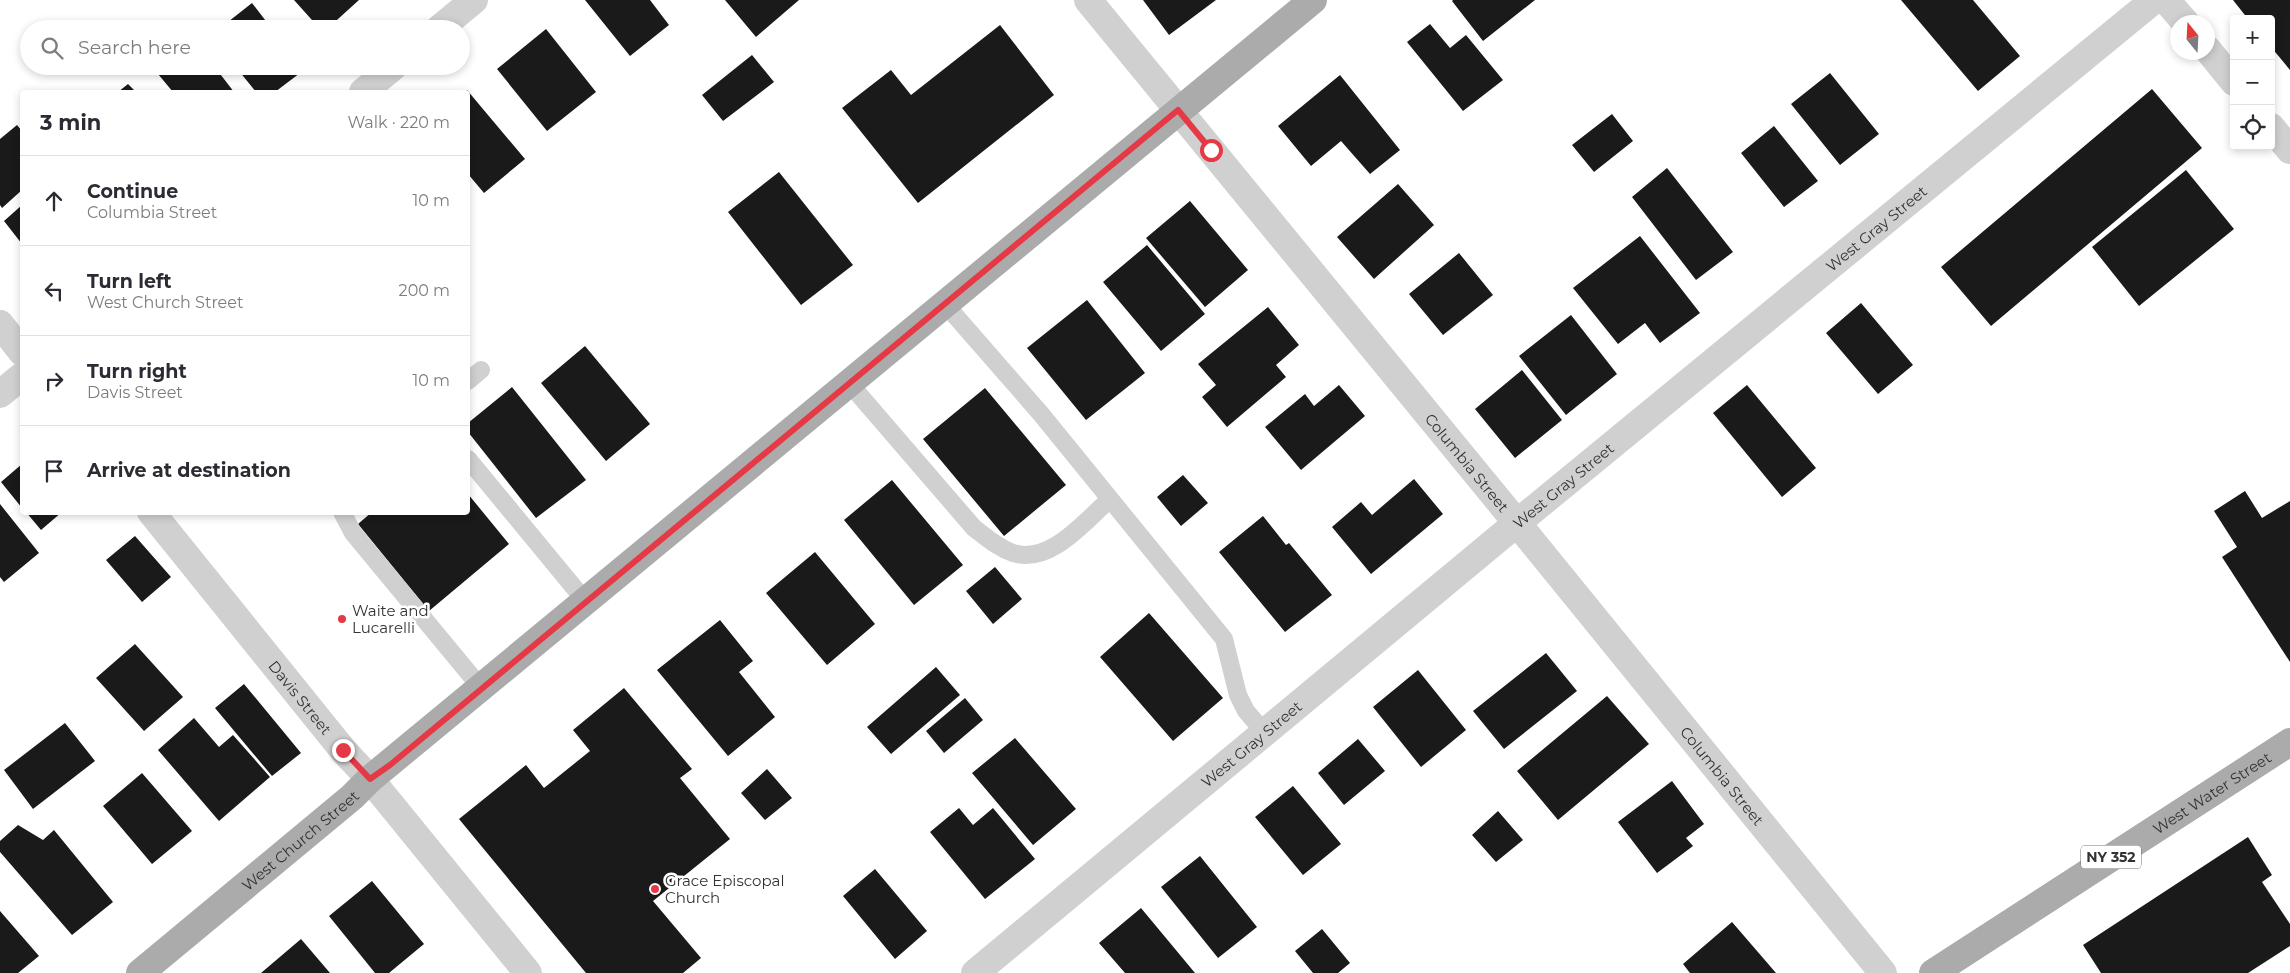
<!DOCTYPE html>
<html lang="en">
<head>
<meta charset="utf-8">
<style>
  :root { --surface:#fff; --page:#f7f7f7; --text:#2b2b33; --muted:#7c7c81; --line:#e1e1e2 }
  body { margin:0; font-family:Montserrat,sans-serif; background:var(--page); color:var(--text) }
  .controls { position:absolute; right:15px; top:15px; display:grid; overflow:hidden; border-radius:5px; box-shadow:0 2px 8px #0003 }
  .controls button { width:45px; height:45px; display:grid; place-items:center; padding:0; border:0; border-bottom:1px solid var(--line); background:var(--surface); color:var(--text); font:25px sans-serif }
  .compass { position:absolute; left:2170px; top:15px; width:45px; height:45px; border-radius:50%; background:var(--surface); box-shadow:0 2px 8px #0003; rotate:342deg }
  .stop { position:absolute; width:15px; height:15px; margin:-11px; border:4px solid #e63946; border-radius:50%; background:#fff }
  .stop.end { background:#e63946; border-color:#fff; box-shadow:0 1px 5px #0008 }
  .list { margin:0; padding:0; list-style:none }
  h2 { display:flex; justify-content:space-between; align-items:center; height:65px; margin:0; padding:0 20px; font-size:21px }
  h2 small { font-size:16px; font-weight:400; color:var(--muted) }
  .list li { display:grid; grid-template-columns:32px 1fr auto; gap:15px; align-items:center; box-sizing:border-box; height:90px; padding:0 20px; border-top:1px solid var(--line) }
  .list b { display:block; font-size:19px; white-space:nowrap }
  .list p { margin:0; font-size:16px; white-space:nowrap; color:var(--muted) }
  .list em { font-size:16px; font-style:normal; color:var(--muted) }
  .icon { flex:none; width:28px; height:28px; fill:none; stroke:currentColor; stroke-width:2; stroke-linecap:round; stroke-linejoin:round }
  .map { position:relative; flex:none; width:2290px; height:973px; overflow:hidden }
  .search { position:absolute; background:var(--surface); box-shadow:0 2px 8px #0003; left:20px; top:20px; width:450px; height:55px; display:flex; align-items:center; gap:12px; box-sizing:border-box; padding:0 18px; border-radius:28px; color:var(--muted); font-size:19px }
  .panel { position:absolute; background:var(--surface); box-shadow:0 2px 8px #0003; left:20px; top:90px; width:450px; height:425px; border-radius:5px }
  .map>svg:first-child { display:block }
  .building { fill:#1a1a1a }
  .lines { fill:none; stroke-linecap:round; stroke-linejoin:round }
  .service { stroke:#d0d0d0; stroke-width:18 }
  .minor { stroke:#d0d0d0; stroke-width:28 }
  .tertiary { stroke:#d0d0d0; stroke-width:28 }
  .primary { stroke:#ababab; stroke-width:28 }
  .route { stroke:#e63946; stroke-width:6 }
  .poi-dot { fill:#e63946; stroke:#fff; stroke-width:2 }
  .labels { text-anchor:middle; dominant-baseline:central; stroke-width:5; stroke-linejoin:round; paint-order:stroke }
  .shield { fill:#fff; stroke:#707070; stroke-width:1 }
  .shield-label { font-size:14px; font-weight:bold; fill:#333 }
  .street-label { font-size:15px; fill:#333; stroke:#fff }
  .poi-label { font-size:15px; fill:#333; stroke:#fff; text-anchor:start }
</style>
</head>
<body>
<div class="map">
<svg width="2290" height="973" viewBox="0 0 2290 973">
  <rect width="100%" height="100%" fill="#fff"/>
  <path class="building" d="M294 0H359L327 29H320Z
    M585 0H650L669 25 630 56Z
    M725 0H799L756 37Z
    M1143 0H1216L1169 35Z
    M1453 0H1535L1483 41 1452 1Z
    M1901 0H1973L2020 56 1978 91Z
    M2233 0H2290V70L2271 47V19H2248Z
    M252 3 272 29H219Z
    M1430 24 1450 48 1466 35 1503 80 1463 111 1407 42Z
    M1000 25 1054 95 918 203 842 108 891 70 911 95Z
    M546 29 596 92 547 131 497 69Z
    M752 55 774 82 723 121 702 95Z
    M155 66H214L234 92H173L153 68Z
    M235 66H301L304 70 275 92H256Z
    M1830 73 1879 134 1840 165 1791 104Z
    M1340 75 1400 150 1370 174 1341 141 1311 166 1278 126Z
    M128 84 136 92H118Z
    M2152 89 2202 148 1991 326 1941 267Z
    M467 90 525 159 484 193 468 174V92H463Z
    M1612 114 1633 141 1594 172 1572 145Z
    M17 125 22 131V190L2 208 0 205V139Z
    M1774 126 1818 181 1784 207 1741 153Z
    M1667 168 1733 252 1696 280 1632 197Z
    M2186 170 2234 229 2139 306 2092 247Z
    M779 172 853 265 801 305 728 212Z
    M1398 184 1434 225 1374 279 1337 237Z
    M1190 201 1248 270 1205 307 1146 238Z
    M22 205V244L4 221Z
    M1640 236 1700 313 1660 343 1645 323 1618 344 1573 288Z
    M1147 245 1205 314 1161 351 1103 282Z
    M1459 253 1493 295 1443 335 1409 294Z
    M1087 300 1145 373 1086 420 1027 348Z
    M1861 303 1913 365 1878 394 1826 333Z
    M1268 307 1299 345 1276 365 1286 377 1227 427 1202 397 1216 385 1198 364Z
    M1571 315 1617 374 1566 415 1519 356Z
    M585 346 650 424 606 461 541 383Z
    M1522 370 1562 420 1515 458 1475 409Z
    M1339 385 1365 416 1301 470 1265 427 1305 394 1314 406Z
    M1747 385 1816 468 1782 497 1713 413Z
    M512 387 586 480 536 518 468 432V423Z
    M985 388 1066 485 1004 536 923 439Z
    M22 464V508L1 482Z
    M1183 475 1208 503 1181 526 1157 497Z
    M1414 479 1443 514 1371 574 1332 527 1361 502 1372 515Z
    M892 480 963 565 914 605 844 520Z
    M2245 491 2262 518 2290 501V662L2222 557 2237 547 2214 511Z
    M468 494 509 544 429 611 358 524 372 512H468Z
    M0 504 39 553 4 582 0 577Z
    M26 512H62L41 530Z
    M1263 516 1286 545 1289 543 1332 595 1285 632 1219 552Z
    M135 536 171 577 142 602 106 560Z
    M815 552 875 624 827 665 766 593Z
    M995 567 1022 599 993 624 966 591Z
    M1149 613 1223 698 1173 741 1100 657Z
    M720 620 753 661 739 672 775 717 728 756 657 670Z
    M135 644 183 697 144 731 96 678Z
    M1546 653 1577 691 1504 749 1473 711Z
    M936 667 960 695 891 754 867 727Z
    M1418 670 1466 730 1421 767 1373 707Z
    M244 684 301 753 272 776 215 708Z
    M624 688 692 769 680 778 730 839 653 901 701 958 683 973H586L459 819 526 765 544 788 590 751 573 730Z
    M1607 696 1649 744 1558 820 1517 771Z
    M965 698 983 720 944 753 926 731Z
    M194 718 219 747 233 735 270 777 219 821 158 750Z
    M65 723 95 761 33 809 4 770Z
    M1015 738 1076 809 1033 845 972 773Z
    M1358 739 1385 771 1344 805 1318 773Z
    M767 769 792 798 765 820 741 793Z
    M142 773 192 831 152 864 103 806Z
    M1672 781 1704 824 1686 838 1693 846 1657 873 1618 822Z
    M1293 786 1341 844 1303 875 1255 817Z
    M959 808 973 825 993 808 1035 859 985 899 930 832Z
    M1498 811 1523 840 1496 862 1472 835Z
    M18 825 43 840 54 830 113 902 72 935 0 852V841Z
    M2248 837 2272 875 2262 882 2290 924V946L2248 973H2101L2083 945Z
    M1200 856 1257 927 1218 958 1161 887Z
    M875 869 927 931 895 959 843 896Z
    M372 881 424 944 389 973H375L329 916Z
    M1141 908 1195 973H1125L1099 943Z
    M0 911 39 956 18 973H0Z
    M1732 922 1776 973H1690L1683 964Z
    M1322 929 1350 963 1338 973H1313L1295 951Z
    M301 939 330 973H261Z"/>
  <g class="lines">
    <path class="service" d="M945 304 1041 414 1224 639 1238 695 1246 711 1264 732
      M468 381 481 370
      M849 383 974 528C986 537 998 548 1013 553 1050 565 1085 521 1110 499
      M468 459 586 602
      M342 512 353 533 482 689"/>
    <g class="minor">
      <path id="s1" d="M1088 0 1517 523 1883 973"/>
      <path d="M2166 0 2185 22"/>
      <path d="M439 29 474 0"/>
      <path d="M2208 50 2234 82"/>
      <path d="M363 92 394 66"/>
      <path d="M2271 127 2290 150"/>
      <path d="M0 394 22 376"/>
      <path id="s2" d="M975 973 1517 523 2154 0"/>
    </g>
    <g class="tertiary">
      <path d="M0 324 22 352"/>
      <path id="s3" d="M151 512 343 750 370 779 528 973"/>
    </g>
    <g class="primary">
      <path id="s4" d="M140 973 352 797 370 779 1313 0"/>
      <path id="s5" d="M1933 973 2290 742"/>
    </g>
  </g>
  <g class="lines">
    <path class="route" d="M343 750 370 779 390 765 1178 110 1211 150"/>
  </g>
  <g class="poi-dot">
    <circle cx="342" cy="619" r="5"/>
    <circle cx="655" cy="889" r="5"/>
  </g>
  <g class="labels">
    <rect class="shield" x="2081" y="845.5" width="60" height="23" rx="4"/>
    <g class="shield-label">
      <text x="2111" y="857">NY 352</text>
    </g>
    <g class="street-label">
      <text stroke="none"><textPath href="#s2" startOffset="1169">West Gray Street</textPath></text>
      <text stroke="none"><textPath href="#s1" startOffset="598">Columbia Street</textPath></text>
      <text stroke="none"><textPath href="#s2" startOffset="764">West Gray Street</textPath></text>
      <text stroke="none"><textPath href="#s3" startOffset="238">Davis Street</textPath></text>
      <text stroke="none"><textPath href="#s2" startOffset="359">West Gray Street</textPath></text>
      <text stroke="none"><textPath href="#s1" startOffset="1002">Columbia Street</textPath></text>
      <text stroke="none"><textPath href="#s5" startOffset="332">West Water Street</textPath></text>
      <text stroke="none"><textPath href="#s4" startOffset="208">West Church Street</textPath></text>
    </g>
    <g class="poi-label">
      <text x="352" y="610">Waite and<tspan x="352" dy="17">Lucarelli</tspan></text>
      <text x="665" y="880">Grace Episcopal<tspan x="665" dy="17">Church</tspan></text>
    </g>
  </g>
</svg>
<div class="controls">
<button>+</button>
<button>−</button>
<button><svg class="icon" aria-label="locate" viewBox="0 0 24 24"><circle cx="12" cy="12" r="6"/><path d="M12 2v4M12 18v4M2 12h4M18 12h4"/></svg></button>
</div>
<svg class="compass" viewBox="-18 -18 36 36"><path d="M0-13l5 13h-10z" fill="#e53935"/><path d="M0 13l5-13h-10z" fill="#7c7c81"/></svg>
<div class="stop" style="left:1211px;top:150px"></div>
<div class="stop end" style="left:343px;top:750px"></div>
<div class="search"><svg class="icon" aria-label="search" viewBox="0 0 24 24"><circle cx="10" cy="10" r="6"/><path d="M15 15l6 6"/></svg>Search here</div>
<section class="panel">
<h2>3 min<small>Walk · 220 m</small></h2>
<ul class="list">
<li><svg class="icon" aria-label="ahead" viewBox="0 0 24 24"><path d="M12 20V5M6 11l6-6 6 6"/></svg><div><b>Continue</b><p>Columbia Street</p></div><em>10 m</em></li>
<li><svg class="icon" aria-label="left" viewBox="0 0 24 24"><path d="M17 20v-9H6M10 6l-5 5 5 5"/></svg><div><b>Turn left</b><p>West Church Street</p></div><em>200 m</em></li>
<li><svg class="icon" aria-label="right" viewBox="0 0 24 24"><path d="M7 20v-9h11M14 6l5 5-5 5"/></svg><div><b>Turn right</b><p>Davis Street</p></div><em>10 m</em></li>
<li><svg class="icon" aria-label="arrive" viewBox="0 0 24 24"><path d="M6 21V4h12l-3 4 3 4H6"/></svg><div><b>Arrive at destination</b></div></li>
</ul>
</section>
</div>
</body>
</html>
